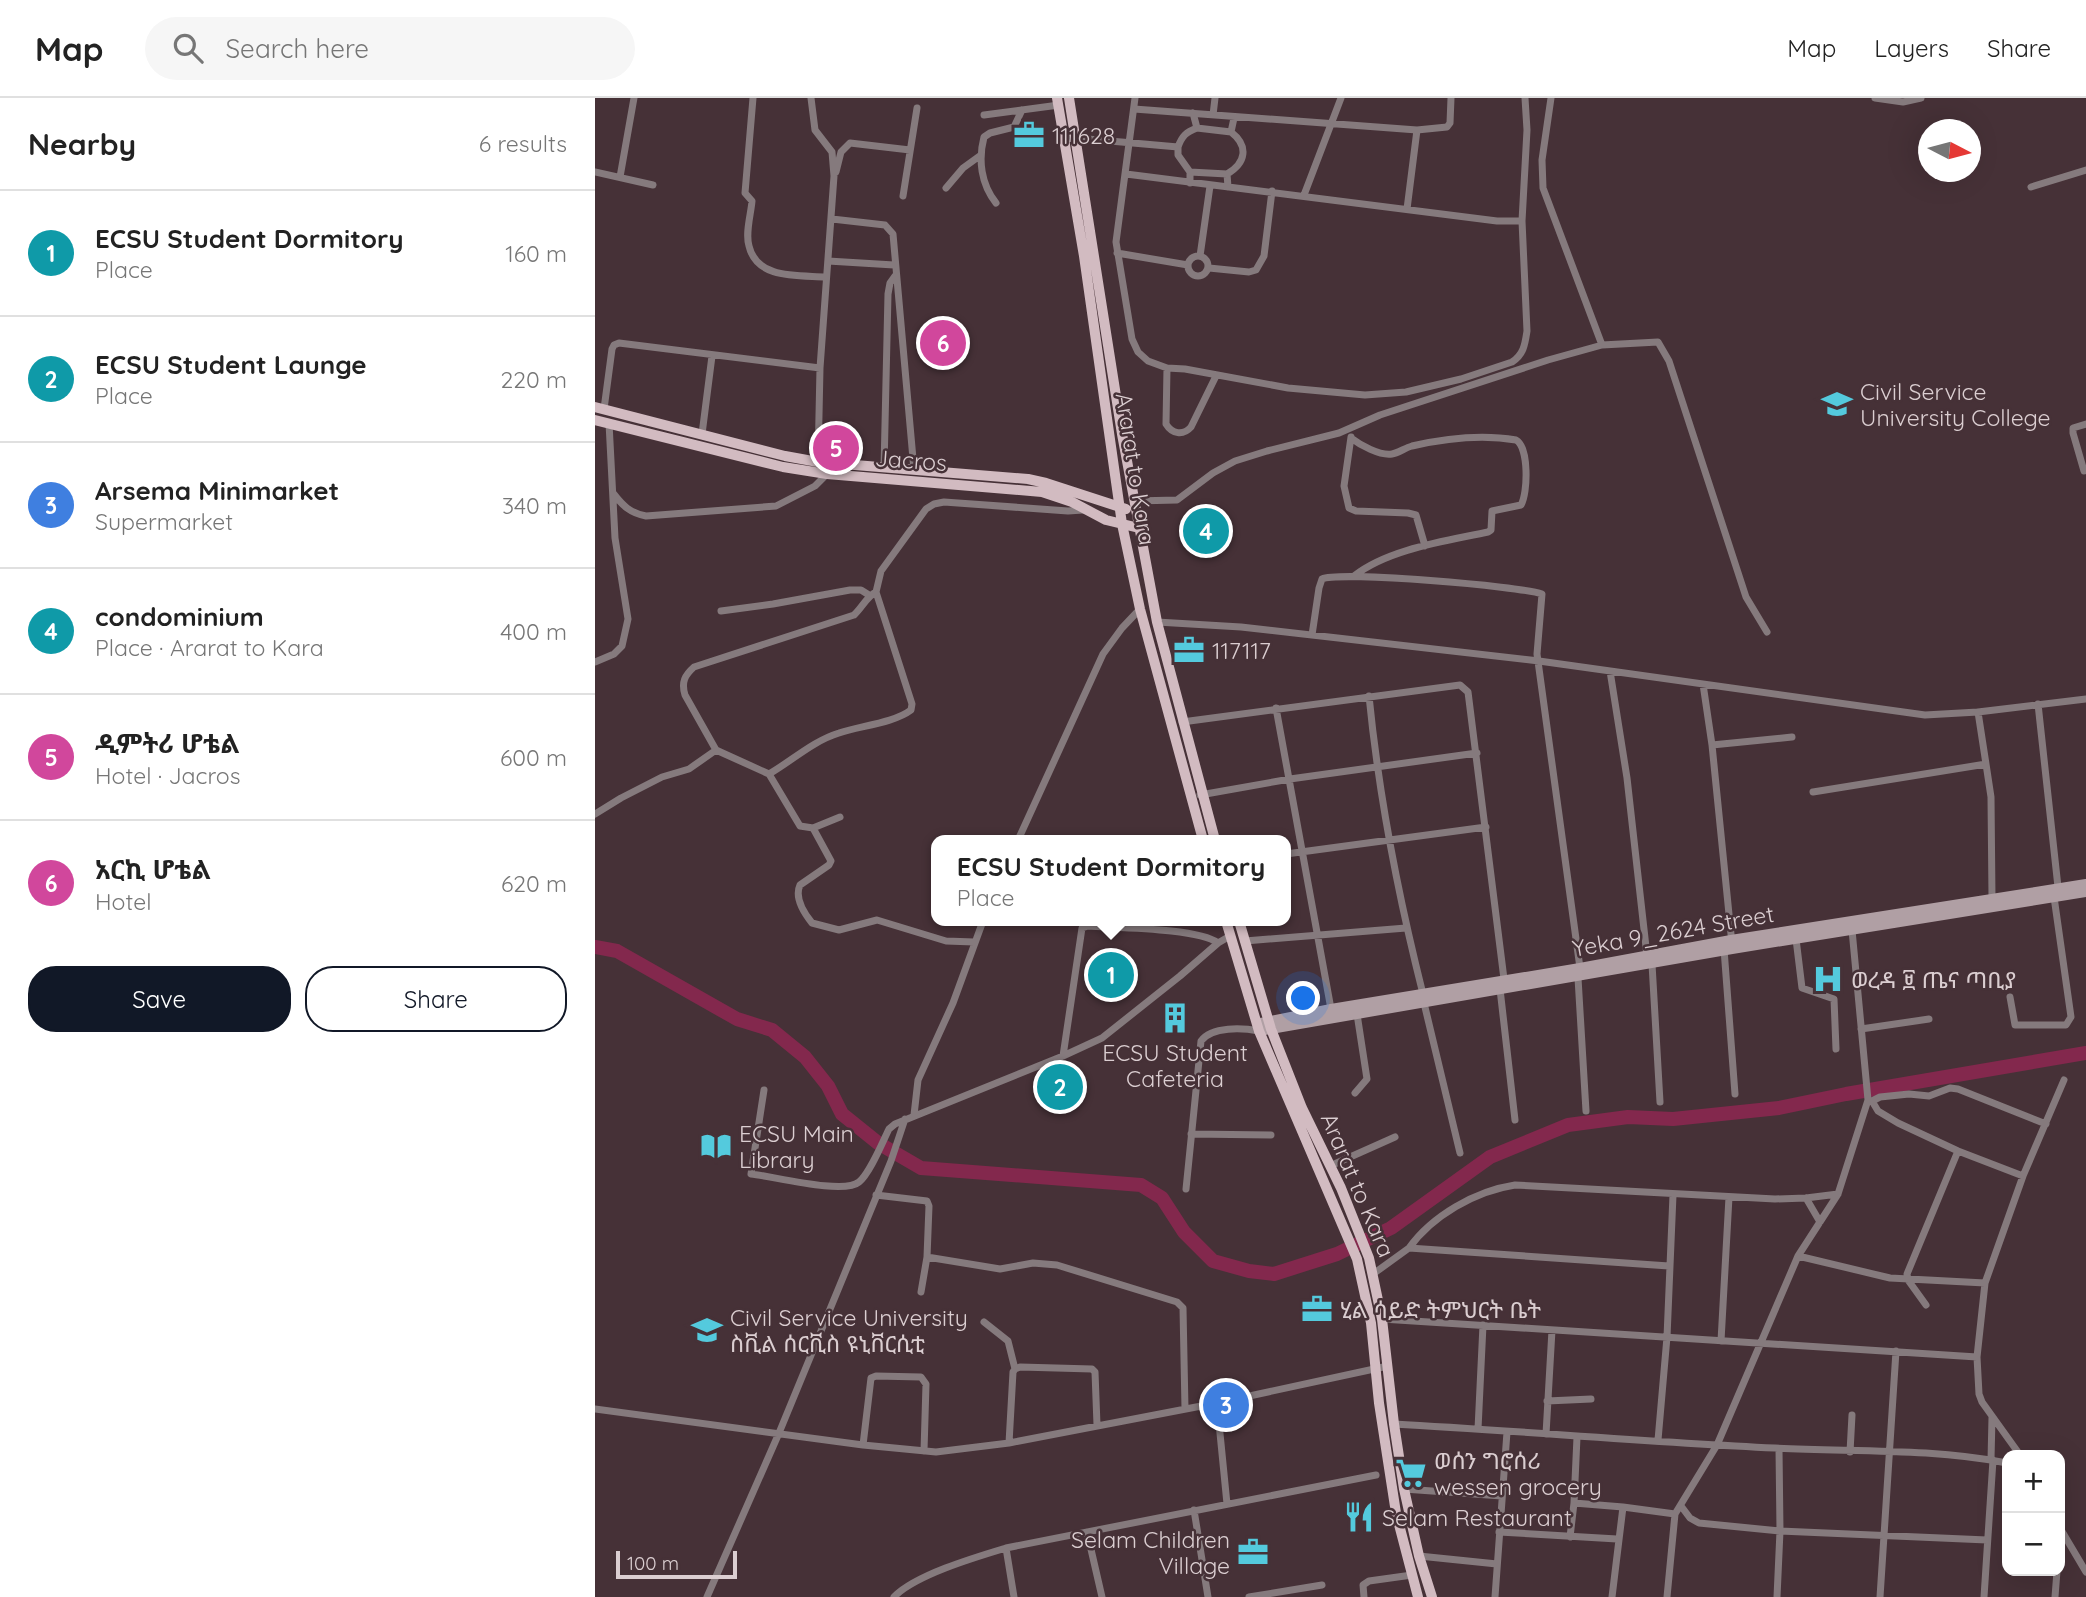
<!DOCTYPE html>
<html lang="en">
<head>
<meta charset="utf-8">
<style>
  :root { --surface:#fff; --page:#f6f6f6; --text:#222; --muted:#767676; --line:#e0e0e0; --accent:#111827 }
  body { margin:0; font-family:Quicksand,"Noto Sans Ethiopic",sans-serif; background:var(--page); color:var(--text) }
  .controls { position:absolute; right:21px; bottom:21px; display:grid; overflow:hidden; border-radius:14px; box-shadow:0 7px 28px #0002 }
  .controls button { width:63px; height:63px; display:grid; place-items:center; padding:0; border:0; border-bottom:2px solid var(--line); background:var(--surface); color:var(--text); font:35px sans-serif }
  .compass { position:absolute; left:1323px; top:21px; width:63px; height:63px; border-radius:50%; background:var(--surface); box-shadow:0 7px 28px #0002; rotate:96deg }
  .scale { position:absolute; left:21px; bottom:18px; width:121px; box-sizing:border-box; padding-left:7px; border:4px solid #dbced1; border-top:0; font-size:19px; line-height:24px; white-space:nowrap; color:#dbced1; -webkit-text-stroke:5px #463137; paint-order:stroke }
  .you { position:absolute; left:709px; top:901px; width:24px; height:24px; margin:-18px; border:5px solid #fff; border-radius:50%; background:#1a73e8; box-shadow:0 0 0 10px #1a73e833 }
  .badge { display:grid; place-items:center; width:46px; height:46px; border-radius:50%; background:var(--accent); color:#fff; font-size:23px; font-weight:700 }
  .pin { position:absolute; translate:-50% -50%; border:4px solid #fff; box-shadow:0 2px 7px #0006 }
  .popup { position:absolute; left:336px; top:737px; width:360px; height:91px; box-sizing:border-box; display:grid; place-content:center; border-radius:14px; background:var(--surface); filter:drop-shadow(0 2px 5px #0005); font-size:23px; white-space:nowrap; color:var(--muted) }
  .popup b { font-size:26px; color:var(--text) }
  .popup::after { content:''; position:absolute; left:50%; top:100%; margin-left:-14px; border:14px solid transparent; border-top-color:var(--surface) }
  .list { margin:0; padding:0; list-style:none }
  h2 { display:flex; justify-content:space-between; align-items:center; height:91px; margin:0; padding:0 28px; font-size:30px }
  h2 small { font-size:23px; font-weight:400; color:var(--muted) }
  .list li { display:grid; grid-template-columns:46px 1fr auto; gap:21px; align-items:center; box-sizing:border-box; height:126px; padding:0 28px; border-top:2px solid var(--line) }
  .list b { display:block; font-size:26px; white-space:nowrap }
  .list p { margin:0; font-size:23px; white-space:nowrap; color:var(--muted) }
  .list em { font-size:23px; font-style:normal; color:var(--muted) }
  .actions { display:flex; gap:14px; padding:21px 28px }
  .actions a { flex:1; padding:16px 0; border:2px solid var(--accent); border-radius:28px; text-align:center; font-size:24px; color:var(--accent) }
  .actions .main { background:var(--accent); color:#fff }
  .icon { flex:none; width:38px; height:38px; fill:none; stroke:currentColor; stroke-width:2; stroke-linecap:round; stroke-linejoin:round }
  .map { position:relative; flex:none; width:1491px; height:1499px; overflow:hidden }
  header { display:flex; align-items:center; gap:42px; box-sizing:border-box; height:98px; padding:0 35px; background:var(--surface); border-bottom:2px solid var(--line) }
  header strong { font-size:33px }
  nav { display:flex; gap:38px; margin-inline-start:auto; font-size:24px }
  .search { width:490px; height:63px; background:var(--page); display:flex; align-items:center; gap:18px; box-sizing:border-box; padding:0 24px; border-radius:38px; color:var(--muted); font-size:26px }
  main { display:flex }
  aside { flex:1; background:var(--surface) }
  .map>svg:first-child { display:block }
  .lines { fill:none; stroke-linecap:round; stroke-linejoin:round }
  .river { stroke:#83284d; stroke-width:14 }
  .minor { stroke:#857a7d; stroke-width:7 }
  .secondary { stroke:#b09fa4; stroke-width:10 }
  .primary { stroke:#d2bbc1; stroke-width:10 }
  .labels { text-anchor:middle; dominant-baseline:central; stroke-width:5; stroke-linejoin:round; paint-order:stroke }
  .poi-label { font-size:23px; fill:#dbced1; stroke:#463137; text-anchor:start }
  .street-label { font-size:23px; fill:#dbced1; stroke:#463137 }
</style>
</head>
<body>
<header>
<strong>Map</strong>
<div class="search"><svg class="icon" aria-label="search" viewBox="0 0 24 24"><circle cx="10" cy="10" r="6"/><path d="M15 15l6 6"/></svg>Search here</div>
<nav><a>Map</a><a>Layers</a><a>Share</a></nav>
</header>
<main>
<aside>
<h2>Nearby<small>6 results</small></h2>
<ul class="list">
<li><span class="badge" style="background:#0f9aa8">1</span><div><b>ECSU Student Dormitory</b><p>Place</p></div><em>160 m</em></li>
<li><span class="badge" style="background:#0f9aa8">2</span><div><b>ECSU Student Launge</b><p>Place</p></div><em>220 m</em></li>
<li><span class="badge" style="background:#3f7fe0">3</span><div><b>Arsema Minimarket</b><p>Supermarket</p></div><em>340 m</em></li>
<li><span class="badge" style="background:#0f9aa8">4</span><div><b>condominium</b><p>Place · Ararat to Kara</p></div><em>400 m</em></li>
<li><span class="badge" style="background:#d1479c">5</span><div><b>ዲምትሪ ሆቴል</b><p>Hotel · Jacros</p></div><em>600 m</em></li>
<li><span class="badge" style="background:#d1479c">6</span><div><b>አርኪ ሆቴል</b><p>Hotel</p></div><em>620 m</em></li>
</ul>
<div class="actions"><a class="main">Save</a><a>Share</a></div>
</aside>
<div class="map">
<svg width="1491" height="1499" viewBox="0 0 1491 1499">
  <rect width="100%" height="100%" fill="#463137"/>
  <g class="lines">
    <path class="river" d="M0 849 22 853 142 921 177 932 210 959 233 988 247 1016 283 1045 326 1070 546 1087 567 1100 589 1134 618 1163 654 1173 679 1176 742 1156 796 1130 895 1059 973 1027 1033 1019 1078 1021 1184 1010 1251 996 1491 955"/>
    <path class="minor" d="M158 0 150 95 157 103C156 116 150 135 154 148 162 182 204 177 231 179
      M216 0 220 32 237 54 239 78 225 270 223 364
      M540 0 521 144 537 241 543 254 553 263 572 270 590 271 693 290 770 297 811 294 866 281 917 264C929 256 930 246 932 233L927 123 932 32 930 0
      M956 0 947 62 948 90 1007 247
      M1280 0 1308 4 1326 0
      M539 11 822 32 812 111
      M598 15 602 30 636 34 639 20
      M389 17 464 7
      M618 17 620 0
      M822 32 852 29 855 25 856 0
      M469 41 481 40 583 49V57L595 74
      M583 49C587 38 591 34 602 30
      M0 74 58 87
      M241 74 246 54 255 45 315 52
      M531 76 902 123H927
      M25 79 39 0
      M595 85V74L632 76
      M633 89 632 76C651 65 654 48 636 34
      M1436 89 1491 72
      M351 90 368 70 386 57
      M709 97 746 0
      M308 98 322 10
      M401 105C386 86 383 62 389 39L395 35 419 29 427 12
      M237 121 290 127 298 136 319 372
      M522 155 593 167
      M593 168a10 10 0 1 1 20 0a10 10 0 1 1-20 0Z
      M605 158 615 88
      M233 163 299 167
      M614 170 654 174 661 172 669 158 677 93
      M572 270 571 326C577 336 588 338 596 329L621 278
      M9 311 17 251 19 247 24 245 225 270
      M107 336 117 258
      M756 339 749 388 754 410 761 413 813 415 821 417 830 448
      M756 340C765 347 785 358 797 356 803 355 810 350 817 348 852 340 886 336 921 342 934 349 933 395 926 407L897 413 896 432 893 434C851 443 793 451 759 478
      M289 370 293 196 295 185 300 178
      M1489 373 1478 335V330L1491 326
      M18 395C28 408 35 415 51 418L181 408 220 388 232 376
      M540 403 582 402 618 375 640 363 672 353 744 335 785 317 953 262 1007 247 1063 244 1074 263 1151 499 1172 534
      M126 513 178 506 255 492H266L274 497
      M562 524 646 529 944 563 1330 617 1383 614 1491 601
      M717 537 724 490 727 481C745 473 925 488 947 496L942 556 985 870
      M0 564 19 556 27 548 33 521 20 440 14 325
      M1015 573 1032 680 1052 858
      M1108 586 1117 647 1137 846
      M774 598C784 699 803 797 828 896
      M1443 606 1463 789
      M681 610 736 911
      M587 624 865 587 873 594 909 881
      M1117 647 1197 639
      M121 652 90 597C86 584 90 577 99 569L259 517C267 510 272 498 281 494
      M1391 666 1396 699 1397 800
      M174 676 205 728 218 730 245 719
      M1218 694 1391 666 1383 614
      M605 697 695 681 882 655
      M0 716 26 700 67 679 94 671 121 652 174 676C198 662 218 643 244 635 264 628 299 625 316 612L317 606 281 494 286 473 331 411 339 406 349 404 473 413 488 412
      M218 730 236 763 234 767 205 787C199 800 209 815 217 825L244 832 282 822 351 843 379 844
      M423 742 508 556 527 530 545 511
      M691 756 891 729
      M1201 841 1207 890 1239 901 1241 951
      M650 843 811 830
      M1129 851 1140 996
      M1057 866 1065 1004
      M983 880 991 1013
      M905 891 920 1022
      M1415 899 1420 927H1471L1476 919 1459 799
      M829 905 865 1055
      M1266 931 1334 921
      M468 958 487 830 493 828C521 830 603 830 623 845
      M169 992 156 1076C177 1078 249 1097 264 1084 275 1075 287 1045 294 1031L300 1026 468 958 507 940 585 878 623 845 635 838
      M760 995 772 981 762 916
      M1273 1002 1277 1003 1285 999 1314 996 1334 998 1355 990 1363 991 1451 1026
      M1277 1003 1283 1013 1303 1025 1363 1053 1428 1078
      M319 1017 323 982 358 905 388 823
      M596 1036 676 1037
      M735 1068 800 1039
      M591 1091 606 943C617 928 648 930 664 933
      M281 1097 332 1103 334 1108 332 1159 405 1171 438 1165 462 1167 582 1204 588 1210 590 1311
      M1211 1100 1225 1124
      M814 1150C837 1118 880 1093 920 1087L1180 1101 1211 1100 1243 1096
      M1203 1158 1295 1180 1390 1185
      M778 1176 814 1150 1074 1168
      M326 1194 332 1159
      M1331 1207 1313 1182 1312 1176 1363 1053
      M787 1221 1382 1259
      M389 1224 413 1243 420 1271
      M1126 1243 1134 1099
      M952 1303 996 1301
      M622 1305 632 1406
      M0 1311 268 1347 341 1354 414 1345 622 1305 793 1268
      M799 1326C926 1333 1053 1344 1180 1350 1257 1354 1336 1350 1412 1365
      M883 1331 888 1227
      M951 1336 957 1232
      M1063 1342 1072 1239 1078 1097
      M414 1345 418 1274 420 1271 425 1269 497 1271 500 1274 502 1327
      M268 1347 276 1280 281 1278 326 1279 331 1286 329 1353
      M1255 1354 1257 1317
      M1425 1357 1387 1304 1384 1296 1382 1259 1390 1185 1428 1078 1469 982
      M1396 1362 1397 1319
      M809 1391 907 1398
      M979 1405 1028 1409
      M1086 1408 1095 1420 1104 1425 1185 1433 1392 1442
      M599 1412 613 1499
      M1465 1430 1491 1474
      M492 1434 507 1499
      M904 1434 1022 1441
      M975 1439 979 1405 982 1339
      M411 1450 419 1499
      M824 1458 902 1466
      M112 1499 184 1335 296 1063 310 1021
      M299 1499C320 1477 381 1459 411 1450L781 1377
      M654 1499 727 1487
      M769 1499 768 1487 774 1483 817 1477
      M900 1499 912 1334
      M1017 1499 1028 1409 1080 1416
      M1072 1499 1080 1416 1122 1347 1203 1158 1243 1096 1273 1002 1257 832
      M1182 1499 1185 1433 1184 1351
      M1285 1499 1301 1253
      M1389 1499 1398 1362
      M1460 1499 1462 1473"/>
    <path class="secondary" d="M666 925 736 911 985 870 1136 842 1491 786
      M664 933 1137 851 1491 794"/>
    <path class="primary" d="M462 0 489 158 527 426 545 511 608 742
      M474 0 527 336 562 524 620 742
      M0 309 190 358 223 364 433 381 451 385 531 411
      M0 322 188 369 232 376 447 394 477 404 511 422 544 430
      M631 823 664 933 762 1161 776 1225 784 1305 801 1415 823 1499
      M644 823 676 931 707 1010 746 1090 774 1160 787 1221 799 1326 809 1391 824 1458 837 1499"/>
  </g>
  <defs>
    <g id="office-bare" transform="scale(2.415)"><path d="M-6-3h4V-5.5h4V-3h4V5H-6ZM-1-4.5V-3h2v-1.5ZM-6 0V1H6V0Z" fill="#54cadd" stroke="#463137" stroke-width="2.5" paint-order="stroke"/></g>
    <g id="university-bare" transform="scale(2.415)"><path d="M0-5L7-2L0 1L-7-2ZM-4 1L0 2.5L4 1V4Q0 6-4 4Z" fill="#54cadd" stroke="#463137" stroke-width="2.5" paint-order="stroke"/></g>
    <g id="hospital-bare" transform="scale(2.415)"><path d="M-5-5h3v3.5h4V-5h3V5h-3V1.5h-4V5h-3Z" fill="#54cadd" stroke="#463137" stroke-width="2.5" paint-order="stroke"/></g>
    <g id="building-bare" transform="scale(2.415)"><path d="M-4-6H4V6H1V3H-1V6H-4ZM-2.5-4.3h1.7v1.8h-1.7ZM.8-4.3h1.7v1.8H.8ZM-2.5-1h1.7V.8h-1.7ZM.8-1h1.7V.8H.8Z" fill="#54cadd" stroke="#463137" stroke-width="2.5" paint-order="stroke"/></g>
    <g id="library-bare" transform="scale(2.415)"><path d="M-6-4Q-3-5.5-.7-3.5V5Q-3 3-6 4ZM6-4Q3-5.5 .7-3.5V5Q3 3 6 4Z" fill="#54cadd" stroke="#463137" stroke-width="2.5" paint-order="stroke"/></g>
    <g id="school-bare" transform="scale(2.415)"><path d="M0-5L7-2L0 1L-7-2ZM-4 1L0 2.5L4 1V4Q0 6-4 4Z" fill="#54cadd" stroke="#463137" stroke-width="2.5" paint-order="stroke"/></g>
    <g id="supermarket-bare" transform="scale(2.415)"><path d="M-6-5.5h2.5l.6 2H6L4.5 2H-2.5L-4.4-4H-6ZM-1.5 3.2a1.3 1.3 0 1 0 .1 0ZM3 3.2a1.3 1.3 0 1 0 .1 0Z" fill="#54cadd" stroke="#463137" stroke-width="2.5" paint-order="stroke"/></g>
    <g id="restaurant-bare" transform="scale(2.415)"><path d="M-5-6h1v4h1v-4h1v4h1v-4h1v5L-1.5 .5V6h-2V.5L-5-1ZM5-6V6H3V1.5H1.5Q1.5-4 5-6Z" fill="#54cadd" stroke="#463137" stroke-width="2.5" paint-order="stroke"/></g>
  </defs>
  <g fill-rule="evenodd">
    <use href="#office-bare" x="434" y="37"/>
    <use href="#university-bare" x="1242" y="306"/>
    <use href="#office-bare" x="594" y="552"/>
    <use href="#hospital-bare" x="1233" y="881"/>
    <use href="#building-bare" x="580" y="920"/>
    <use href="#library-bare" x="121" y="1048"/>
    <use href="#office-bare" x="722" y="1211"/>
    <use href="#school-bare" x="112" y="1232"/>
    <use href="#supermarket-bare" x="816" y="1375"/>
    <use href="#restaurant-bare" x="764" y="1419"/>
    <use href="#office-bare" x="658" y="1454"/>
  </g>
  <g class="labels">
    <g class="poi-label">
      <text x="457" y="37">111628</text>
      <text x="1265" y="293">Civil Service<tspan x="1265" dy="26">University College</tspan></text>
      <text x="617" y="552">117117</text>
      <text x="1256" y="881">ወረዳ ፱ ጤና ጣቢያ</text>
      <text x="580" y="954" text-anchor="middle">ECSU Student<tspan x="580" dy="26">Cafeteria</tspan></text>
      <text x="144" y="1035">ECSU Main<tspan x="144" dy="26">Library</tspan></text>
      <text x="745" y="1211">ሂል ሳይድ ትምህርት ቤት</text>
      <text x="135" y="1219">Civil Service University<tspan x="135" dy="26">ስቪል ሰርቪስ ዩኒቨርሲቲ</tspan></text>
      <text x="839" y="1362">ወሰን ግሮሰሪ<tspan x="839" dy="26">wessen grocery</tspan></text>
      <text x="787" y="1419">Selam Restaurant</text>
      <text x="635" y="1441" text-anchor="end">Selam Children<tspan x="635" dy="26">Village</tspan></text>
    </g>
    <g class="street-label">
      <text transform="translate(316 362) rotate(4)">Jacros</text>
      <text transform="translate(541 371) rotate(81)">Ararat to Kara</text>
      <text transform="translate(1078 833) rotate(-10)">Yeka 9_2624 Street</text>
      <text transform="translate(763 1087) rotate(67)">Ararat to Kara</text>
    </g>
  </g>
</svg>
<div class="controls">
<button>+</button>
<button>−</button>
</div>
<svg class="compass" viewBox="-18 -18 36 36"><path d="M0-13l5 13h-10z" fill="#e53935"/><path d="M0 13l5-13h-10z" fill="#767676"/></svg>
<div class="scale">100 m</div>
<div class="you"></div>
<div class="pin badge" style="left:516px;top:877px;background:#0f9aa8">1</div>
<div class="popup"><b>ECSU Student Dormitory</b>Place</div>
<div class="pin badge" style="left:465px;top:989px;background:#0f9aa8">2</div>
<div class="pin badge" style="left:631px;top:1307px;background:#3f7fe0">3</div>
<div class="pin badge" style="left:611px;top:433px;background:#0f9aa8">4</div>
<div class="pin badge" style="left:241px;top:350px;background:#d1479c">5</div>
<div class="pin badge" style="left:348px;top:245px;background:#d1479c">6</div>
</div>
</main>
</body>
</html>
